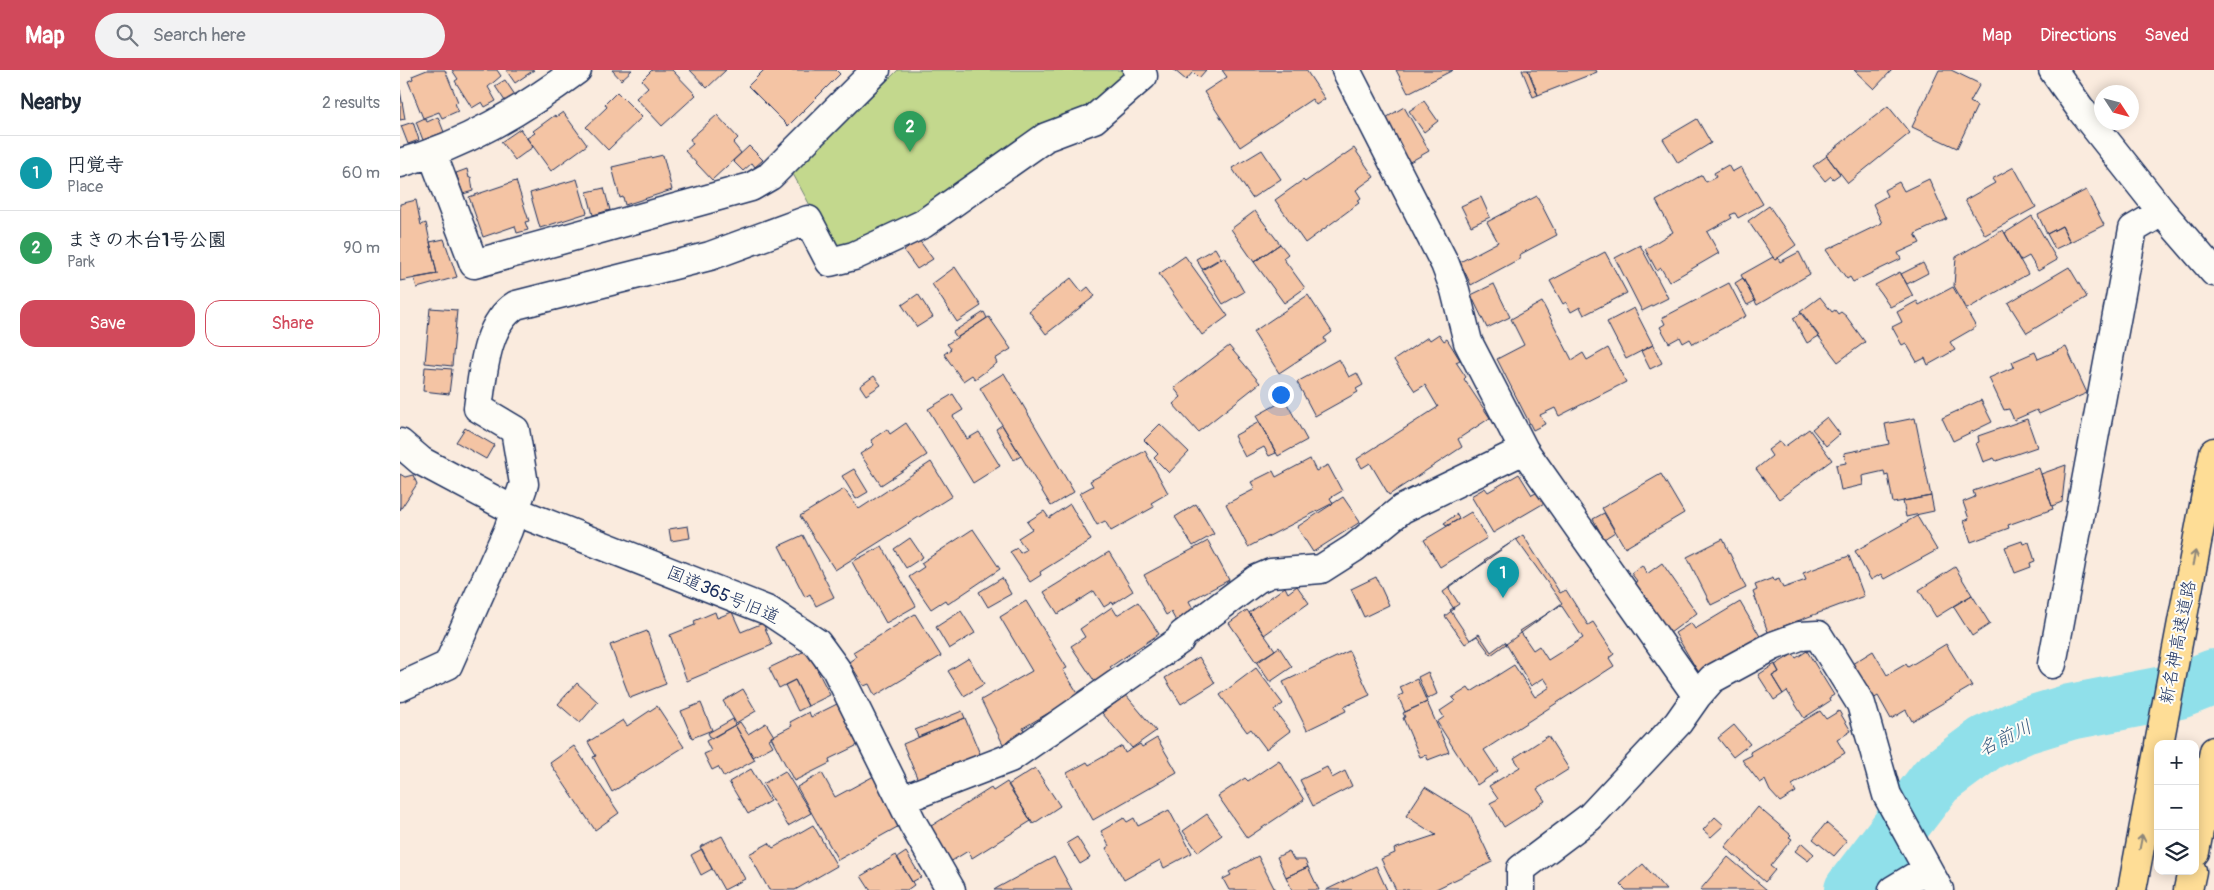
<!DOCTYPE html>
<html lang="en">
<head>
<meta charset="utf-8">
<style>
  :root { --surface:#fff; --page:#f2f2f3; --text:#1f2937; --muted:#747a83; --line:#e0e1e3; --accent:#d1495b }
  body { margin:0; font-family:Pangolin,"Klee One",sans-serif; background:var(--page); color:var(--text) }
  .controls { position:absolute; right:15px; bottom:15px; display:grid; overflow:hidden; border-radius:10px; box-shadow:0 2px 12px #0003 }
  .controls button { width:45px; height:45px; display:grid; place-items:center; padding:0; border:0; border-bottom:1px solid var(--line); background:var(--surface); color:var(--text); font:25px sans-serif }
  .compass { position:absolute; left:1694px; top:15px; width:45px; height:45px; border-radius:50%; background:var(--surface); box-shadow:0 2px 12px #0003; rotate:126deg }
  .you { position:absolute; left:880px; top:324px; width:18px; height:18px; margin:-12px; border:4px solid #fff; border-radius:50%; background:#1a73e8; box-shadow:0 0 0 8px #1a73e833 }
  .badge { display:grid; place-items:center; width:32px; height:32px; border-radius:50%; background:var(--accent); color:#fff; font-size:16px; font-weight:700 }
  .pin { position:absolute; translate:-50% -41px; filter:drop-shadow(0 1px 2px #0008) }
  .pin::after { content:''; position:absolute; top:26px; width:18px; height:15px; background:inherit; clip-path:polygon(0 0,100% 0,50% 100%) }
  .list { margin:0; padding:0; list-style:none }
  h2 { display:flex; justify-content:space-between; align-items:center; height:65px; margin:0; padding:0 20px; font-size:21px }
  h2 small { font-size:16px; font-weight:400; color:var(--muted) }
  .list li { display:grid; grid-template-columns:32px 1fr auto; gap:15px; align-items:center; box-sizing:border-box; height:75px; padding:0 20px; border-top:1px solid var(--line) }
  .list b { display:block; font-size:19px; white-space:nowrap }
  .list p { margin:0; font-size:16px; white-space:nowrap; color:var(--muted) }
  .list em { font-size:16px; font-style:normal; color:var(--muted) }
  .actions { display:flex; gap:10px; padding:15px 20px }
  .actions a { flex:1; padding:11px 0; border:1px solid var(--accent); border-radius:15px; text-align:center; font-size:18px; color:var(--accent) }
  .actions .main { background:var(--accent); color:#fff }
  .icon { flex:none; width:28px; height:28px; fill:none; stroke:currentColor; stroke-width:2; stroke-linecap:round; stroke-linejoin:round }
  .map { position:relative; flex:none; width:1814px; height:820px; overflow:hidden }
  header { display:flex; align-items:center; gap:30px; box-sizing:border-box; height:70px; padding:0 25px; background:var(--accent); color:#fff }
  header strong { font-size:24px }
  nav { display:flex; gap:28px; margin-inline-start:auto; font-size:18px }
  .search { width:350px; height:45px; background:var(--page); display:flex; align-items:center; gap:12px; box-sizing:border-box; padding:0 18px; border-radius:28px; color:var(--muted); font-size:19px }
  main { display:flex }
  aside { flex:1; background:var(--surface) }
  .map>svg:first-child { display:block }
  .green { fill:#c3d88d; stroke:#6f8476 }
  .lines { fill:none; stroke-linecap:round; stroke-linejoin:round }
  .river { stroke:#90e0ea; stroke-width:56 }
  .building { fill:#f4c4a4; stroke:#1b2f5e; fill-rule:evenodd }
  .minor-casing { stroke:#1b2f5e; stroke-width:31 }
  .motorway-casing { stroke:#1b2f5e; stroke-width:31 }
  .minor { stroke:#fdfcf7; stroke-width:28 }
  .motorway { stroke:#fedd96; stroke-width:28 }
  .oneway { stroke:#8c867a }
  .labels { text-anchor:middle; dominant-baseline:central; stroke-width:4; stroke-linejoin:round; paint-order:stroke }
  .street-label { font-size:18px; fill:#1b2f5e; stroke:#fdfcf7 }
  .water-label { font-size:19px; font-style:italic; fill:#385b81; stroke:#fdfcf7 }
</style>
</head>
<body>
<header>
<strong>Map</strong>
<div class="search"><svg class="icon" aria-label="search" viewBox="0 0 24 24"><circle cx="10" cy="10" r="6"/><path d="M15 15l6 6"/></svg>Search here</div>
<nav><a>Map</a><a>Directions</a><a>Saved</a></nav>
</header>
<main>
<aside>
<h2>Nearby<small>2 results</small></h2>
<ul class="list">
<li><span class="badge" style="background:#0f9aa8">1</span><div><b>円覚寺</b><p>Place</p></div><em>60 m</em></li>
<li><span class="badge" style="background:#2e9e5b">2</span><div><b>まきの木台1号公園</b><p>Park</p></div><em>90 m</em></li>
</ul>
<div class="actions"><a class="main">Save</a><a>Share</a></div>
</aside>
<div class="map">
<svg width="1814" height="820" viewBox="0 0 1814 820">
  <rect width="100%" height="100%" fill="#faebde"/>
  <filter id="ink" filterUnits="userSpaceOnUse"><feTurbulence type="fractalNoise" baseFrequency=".02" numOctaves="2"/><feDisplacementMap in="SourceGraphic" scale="10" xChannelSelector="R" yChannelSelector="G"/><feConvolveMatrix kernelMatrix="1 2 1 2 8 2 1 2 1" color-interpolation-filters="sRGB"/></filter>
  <g filter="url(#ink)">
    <path class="green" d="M498 0H724L723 10 688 42 518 144 447 178 431 174 393 104Z"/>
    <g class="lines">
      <path class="river" d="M1452 820 1536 710 1586 673 1624 656 1670 642 1779 621 1814 607"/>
    </g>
    <path class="building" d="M27 0H45L58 32 55 33 58 41 42 48 39 42 23 48 8 11 13 9 12 6Z
      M52 0H97L101 6 88 17 96 31 85 37 82 32 72 38 55 11 58 9Z
      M106 0H134L115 13Z
      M212 0H232L221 10Z
      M252 0H272L296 25 262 56 236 28 248 17 242 10Z
      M290 0H326L307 18Z
      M364 0H436L440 4 388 56 348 16Z
      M774 0H806L799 8 793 2 786 10Z
      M822 0H906L925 29 916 35 912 29 840 77 804 22 827 7Z
      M996 0H1053L1008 23Z
      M1122 0H1128L1138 25 1133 27Z
      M1128 0H1196L1197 2 1138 25Z
      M1454 0H1492L1474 19Z
      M1539 0H1551L1580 14 1570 32 1577 36 1557 78 1512 57Z
      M105 10 115 25 105 31 95 16Z
      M0 20 5 49 0 50Z
      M217 22 242 47 208 80 186 57 207 37 205 34Z
      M1024 31 1038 51 1024 62 1009 41Z
      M1488 36 1510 63 1448 113 1426 85Z
      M1004 37 1029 81 1008 93 984 49Z
      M163 42 187 75 151 101 127 68 135 63 133 61 155 45 156 47Z
      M317 45 338 68 333 73 341 83 312 110 285 81 293 74 290 69Z
      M38 47 44 62 23 70 16 52 25 48 27 52Z
      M1297 49 1311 73 1278 93 1263 69Z
      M13 52 19 70 8 74 1 56Z
      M120 59 133 77 115 90 101 72Z
      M349 76 363 90 355 97 352 93 343 101 333 91Z
      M954 78 974 107 956 120 961 128 957 131 959 133 905 173 875 130 903 110 905 112Z
      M862 80 881 109 852 128 832 98Z
      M263 85 272 120 225 135 223 127 220 128 212 97Z
      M1427 86 1440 104 1433 109 1431 106 1425 111 1413 96Z
      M1328 95 1332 102 1341 97 1363 134 1338 148 1335 143 1330 145 1332 148 1307 162 1319 183 1269 212 1261 198 1257 201 1245 179 1273 162 1256 131 1302 105 1306 112 1316 107 1314 103Z
      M1614 97 1636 137 1585 165 1565 130 1595 113 1592 109Z
      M67 99 69 108 71 107 73 121 63 124 56 103Z
      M177 109 187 143 140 158 130 123Z
      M1529 109 1547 149 1515 164 1520 173 1498 183 1501 189 1453 212 1450 207 1447 209 1426 180 1482 153 1473 134 1487 126 1484 120 1499 112 1504 121Z
      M116 111 129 151 125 152 128 160 117 163 115 156 83 167 69 127Z
      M204 118 210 140 193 145 187 122Z
      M1686 120 1704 155 1670 172 1662 156 1647 164 1638 145Z
      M1137 126 1157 165 1119 185 1121 188 1071 215 1060 192 1098 172 1087 152Z
      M1081 127 1090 147 1071 156 1061 136Z
      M16 130 21 155 26 153 37 204 0 211V134Z
      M1369 136 1396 175 1375 190 1348 151Z
      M855 141 880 174 854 192 831 159Z
      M1632 146 1657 190 1638 201 1629 186 1620 191 1605 163Z
      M1662 156 1670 172 1655 179 1647 164Z
      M1603 160 1628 204 1567 239 1554 216 1556 187Z
      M44 169 57 207 17 218 14 208 37 204 30 172Z
      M519 170 533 189 517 199 504 181Z
      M880 174 888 184 883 188 905 218 884 233 854 192Z
      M1240 175 1268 228 1242 241 1215 188Z
      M815 178 821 188 802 199 796 189Z
      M1205 182 1227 223 1184 245 1180 237 1171 242 1166 232 1163 234 1150 211Z
      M1399 182 1410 204 1357 235 1341 205 1373 187 1375 190 1378 188 1380 192Z
      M785 186 828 246 802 265 759 204Z
      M824 187 844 222 823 234 802 200Z
      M1523 193 1528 203 1507 214 1501 204Z
      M555 197 581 236 557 252 532 214Z
      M1669 197 1687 227 1627 263 1608 233Z
      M1500 202 1513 226 1490 237 1475 215Z
      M671 208 682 222 688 217 695 226 646 264 629 241Z
      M1343 208 1355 231 1347 235 1335 213Z
      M1329 213 1346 246 1293 274 1290 269 1283 273 1280 267 1269 273 1260 257 1265 254 1262 248Z
      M1094 214 1110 247 1087 258 1071 225Z
      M1553 217 1576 257 1550 272 1555 280 1528 295 1525 288 1517 292 1506 273 1502 275 1492 257 1502 252 1497 242 1517 231 1519 235Z
      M518 224 533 247 517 257 502 235Z
      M908 225 932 262 924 268 926 272 879 303 853 262Z
      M1420 227 1432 242 1435 240 1438 244 1441 242 1446 246 1465 272 1438 292 1400 242Z
      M1142 232 1172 290 1183 283 1187 290 1208 278 1226 312 1159 346 1155 338 1140 345 1145 354 1133 360 1097 289 1124 275 1111 249Z
      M30 238 57 240 52 296 25 293Z
      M1234 238 1253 275 1226 289 1207 252Z
      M584 242 587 248 557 268 553 262Z
      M1402 243 1419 266 1407 273 1393 248Z
      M589 247 611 279 595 289 597 293 575 309 572 305 563 311 544 284 551 279 547 274Z
      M1039 264 1044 271 1047 269 1060 290 1056 292 1066 307 1064 309 1090 348 1058 369 1062 377 989 425 970 393 962 398 957 389 1038 337 1025 315 1015 321 994 290 1028 267 1030 270Z
      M1253 275 1262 293 1250 299 1241 281Z
      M829 276 860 313 798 362 773 334 781 327 774 318Z
      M1666 277 1687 323 1639 344 1637 340 1614 350 1609 339 1604 340 1589 308 1614 297 1612 292 1635 282 1638 289Z
      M939 289 949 307 957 303 963 315 956 319 958 322 915 346 897 312Z
      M25 297 52 299 49 324 23 321Z
      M604 303 674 422 651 436 580 318Z
      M474 306 481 315 466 325 460 316Z
      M553 324 563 340 553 346 567 369 579 362 600 396 573 413 528 339Z
      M885 330 907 370 878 386 856 346Z
      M1581 330 1592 352 1553 371 1542 348Z
      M1427 347 1440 364 1426 376 1412 359Z
      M1515 348 1531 426 1493 433 1488 405 1485 406 1484 401 1462 406 1463 415 1441 420 1436 395 1446 393 1444 383 1489 374 1485 354Z
      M1627 349 1637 377 1596 391 1594 388 1583 392 1576 373 1579 372 1578 366Z
      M859 352 876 383 869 386 864 377 845 387 834 366Z
      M506 353 527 385 481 415 460 384 474 375 471 370 487 359 490 364Z
      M760 354 789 382 769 403 754 388 758 384 744 370Z
      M602 355 621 386 614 390 596 359Z
      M65 358 94 375 86 389 56 372Z
      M1409 359 1432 390 1379 429 1356 399 1372 386 1368 380 1380 371 1384 377Z
      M745 381 768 423 751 433 754 437 711 461 705 451 697 455 680 423 693 416 690 411Z
      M910 389 916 401 928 395 942 421 930 428 933 433 848 477 826 434 855 419 851 412 873 401 876 407Z
      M531 392 552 426 435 500 400 446 444 419 459 439Z
      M1666 395 1662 432 1652 436 1641 404Z
      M1639 398 1653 439 1608 455 1609 458 1571 472 1564 451 1569 449 1563 432 1575 427 1573 421Z
      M454 399 468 422 456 429 442 406Z
      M0 404 5 407 13 405 17 414 0 440Z
      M1119 404 1132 425 1140 421 1146 432 1093 463 1071 426 1085 418 1088 422Z
      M1261 404 1284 443 1225 478 1202 438Z
      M1531 426 1534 441 1506 447 1503 431Z
      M943 427 960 452 913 482 897 457Z
      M670 434 691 470 640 502 641 505 630 512 610 482 617 478 620 483 626 480 618 468 632 459 627 452 644 441 649 448Z
      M796 434 814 464 793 476 775 447Z
      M1071 442 1087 468 1040 497 1024 470Z
      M1204 443 1215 462 1204 469 1193 449Z
      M1057 444 1059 449 1046 456 1044 453Z
      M1517 446 1537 480 1484 509 1481 504 1471 510 1455 481Z
      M288 456 290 468 271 471 269 459Z
      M573 459 600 499 548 534 545 530 531 539 509 507 524 497 521 493Z
      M403 465 434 527 416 536 410 524 405 527 379 476Z
      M1123 465 1160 523 1166 520 1188 555 1193 552 1214 584 1209 588 1214 596 1084 680 1098 701 1077 715 1037 652 1044 647 1040 641 1055 631 1052 628 1068 618 1071 622 1114 595 1135 627 1150 617 1144 608 1131 616 1105 572 1091 582 1079 564 1070 570 1050 540 1059 534 1048 517 1086 492 1084 490ZM1161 535 1183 568 1148 590 1139 576 1133 580 1120 561Z
      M510 468 523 487 506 498 494 479Z
      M1116 469 1162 533 1091 585 1077 566 1065 574 1045 546 1054 539 1043 522Z
      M1323 469 1346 518 1311 535 1287 487Z
      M808 471 829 510 789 531 794 541 776 551 771 542 766 545 744 505Z
      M1622 471 1623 474 1629 472 1635 491 1630 493 1631 497 1615 503 1605 477Z
      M482 476 516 536 486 553 452 492Z
      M709 482 733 521 713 534 712 532 704 537 694 521 658 544 644 522Z
      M1449 486 1464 526 1368 562 1353 522 1357 520 1355 515 1373 508 1374 511 1379 509 1383 518 1406 510 1403 503Z
      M1262 493 1297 543 1270 563 1234 513 1237 511 1231 503 1242 495 1247 504Z
      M1555 497 1572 525 1536 547 1519 520Z
      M976 507 989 535 964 547 951 519Z
      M602 508 611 524 588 537 579 522Z
      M897 516 909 533 864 565 849 543 885 517 888 523Z
      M1572 525 1590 554 1572 566 1553 536Z
      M626 531 667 598 663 600 679 625 623 658 625 663 603 674 581 630 632 601 600 547Z
      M738 532 759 564 710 597 713 600 695 612 671 576 685 567 680 559 712 537 717 545Z
      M1340 532 1361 568 1300 605 1275 563 1291 553 1295 559Z
      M847 540 875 580 856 592 829 553Z
      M561 541 575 563 549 579 536 557Z
      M315 542 317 548 332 542 341 562 363 553 372 575 287 611 270 565 295 555 294 551Z
      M515 544 541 586 475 626 469 614 464 616 449 592 456 587 453 582Z
      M247 561 266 614 230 628 210 575Z
      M1546 574 1572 616 1512 651 1506 640 1491 649 1478 626 1473 629 1452 594 1473 581 1487 605 1506 594 1508 597Z
      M879 577 892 597 870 612 857 593Z
      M407 580 430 625 408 636 395 610 379 618 369 598Z
      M949 581 970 625 944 637 946 641 907 660 883 612Z
      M1407 581 1434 625 1429 628 1430 631 1404 648 1387 621 1383 624 1372 606 1379 602 1375 595 1393 584 1396 588Z
      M799 587 815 613 781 634 765 608Z
      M569 588 584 614 564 626 548 601Z
      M1375 594 1379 602 1372 606 1383 624 1374 630 1358 605Z
      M856 598 883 634 874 640 890 661 866 679 851 659 847 662 820 625Z
      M1028 602 1037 624 1027 629 1018 607Z
      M1017 609 1027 632 1005 642 998 626 1003 624 1000 617Z
      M395 610 408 636 398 641 385 615Z
      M177 613 198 632 180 653 158 634Z
      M343 619 356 641 336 653 323 631Z
      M726 625 756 661 732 678 702 643Z
      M1027 632 1049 682 1028 690 1026 685 1020 687 1003 648 1005 647 1003 643Z
      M301 633 312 660 292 668 281 641Z
      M437 634 458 675 429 689 430 693 394 711 371 667 392 656 390 652 409 642 411 647Z
      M257 636 284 677 212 722 193 687 196 686 188 672 223 650 227 656Z
      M562 641 565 648 518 667 515 660Z
      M1420 641 1426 649 1439 641 1451 661 1437 670 1445 683 1392 715 1396 722 1380 732 1370 721 1365 710 1360 713 1342 690 1352 685 1350 682Z
      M565 648 580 684 518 710 503 674Z
      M333 649 335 655 311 669 308 663Z
      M340 652 348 664 366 653 374 666 369 669 373 676 353 687 335 655Z
      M335 655 355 690 324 707 318 697 312 700 304 684 311 681 306 671Z
      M1334 655 1350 674 1333 687 1318 668Z
      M1148 666 1169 699 1137 719 1145 731 1104 757 1090 733 1098 729 1089 716 1120 697 1114 688Z
      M757 668 777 702 693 750 667 703 687 692 689 695 722 676 725 683 740 674 742 677Z
      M174 676 219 743 195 760 150 693Z
      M879 690 904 730 847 768 818 726 845 708 848 711Z
      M927 697 932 708 945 701 952 716 913 736 900 710Z
      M635 698 660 736 633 754 608 715Z
      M351 699 370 731 348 744 329 712Z
      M385 701 411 743 388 756 363 714Z
      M422 703 435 727 474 706 501 755 438 790 397 717Z
      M607 712 631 751 572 788 568 781 550 792 528 758 591 718 593 721Z
      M1025 717 1070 745 1092 792 1034 820H996L981 789 995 783 994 779 1036 765 1006 746Z
      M1358 737 1391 765 1389 767 1392 769 1370 796 1375 800 1365 812 1325 777Z
      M769 740 792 783 764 798 760 790 724 810 706 778 709 776 701 761 724 748 727 752 734 748 738 756Z
      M807 744 822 765 798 782 783 761Z
      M1315 747 1324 755 1311 767 1303 760Z
      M1426 753 1447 771 1434 786 1413 769Z
      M413 755 437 796 395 820H369L349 784 369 773 373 778Z
      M322 766 345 809 324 820 300 777Z
      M677 767 690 788 680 794 667 773Z
      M1402 773 1414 784 1408 791 1395 781Z
      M302 779 312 799 301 805 291 785Z
      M889 781 894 790H905L908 797 886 807 877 787Z
      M506 782 521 807 512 812 497 788Z
      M496 785 514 815 507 820H470L461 806Z
      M858 786 875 820H829L823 809 831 805 829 802Z
      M654 787 672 820H594L597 818Z
      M1328 787 1367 820H1300Z
      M1243 794 1266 820H1226L1220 814Z
      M976 796 987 820H926Z
      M908 797 919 820H892L886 807Z"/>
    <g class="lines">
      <g class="minor-casing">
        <path id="minor" d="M946 0 1045 194 1055 220 1068 272 1124 380 1297 626 1312 609 1373 576 1400 566 1418 565 1461 634 1487 725 1539 820
          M1653 0 1682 41 1762 142 1814 202
          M32 83 74 194 351 117 370 106 476 0
          M0 93C65 75 123 40 177 0
          M0 373 21 391 115 441 369 541 417 573 436 599 513 754 551 820
          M1652 594 1733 159 1762 142
          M0 617 48 595 108 460 124 414 115 360 78 338C83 305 85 254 116 235L310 186 408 150 430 192 454 186 523 154 646 67 694 49 743 6 737 0
          M501 730 610 688 780 570 782 565 857 509 871 503 921 499 954 478 1002 439 1124 380
          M1121 820V799L1190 747 1278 653 1297 626
          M1493 820 1526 800"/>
      </g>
      <g class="motorway-casing">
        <path id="motorway" d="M1759 674 1814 382
          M1795 782 1814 681
          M1732 820 1758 681
          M1788 820 1792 801"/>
      </g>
      <use href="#minor" class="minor"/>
      <use href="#motorway" class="motorway"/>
    </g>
    <defs><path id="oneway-shaft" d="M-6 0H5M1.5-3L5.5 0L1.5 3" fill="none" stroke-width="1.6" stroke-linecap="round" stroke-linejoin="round" transform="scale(1.25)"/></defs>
    <g class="oneway">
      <use href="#oneway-shaft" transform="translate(1794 488) rotate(-79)"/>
      <use href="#oneway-shaft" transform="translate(1741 772) rotate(-79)"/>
    </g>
  </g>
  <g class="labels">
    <g class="street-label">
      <text transform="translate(323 525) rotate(23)">国道365号旧道</text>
      <text transform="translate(1778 572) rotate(-79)">新名神高速道路</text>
    </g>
    <g class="water-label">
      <text transform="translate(1605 668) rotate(-26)">名前川</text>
    </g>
  </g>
</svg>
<div class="controls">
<button>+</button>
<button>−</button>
<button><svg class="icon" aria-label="layers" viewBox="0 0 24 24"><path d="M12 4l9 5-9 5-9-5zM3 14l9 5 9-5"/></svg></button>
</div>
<svg class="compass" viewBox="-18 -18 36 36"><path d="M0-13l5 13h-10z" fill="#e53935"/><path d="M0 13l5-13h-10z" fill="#747a83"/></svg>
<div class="you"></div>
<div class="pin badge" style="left:1103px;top:528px;background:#0f9aa8">1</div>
<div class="pin badge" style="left:510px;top:82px;background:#2e9e5b">2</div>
</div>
</main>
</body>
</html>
